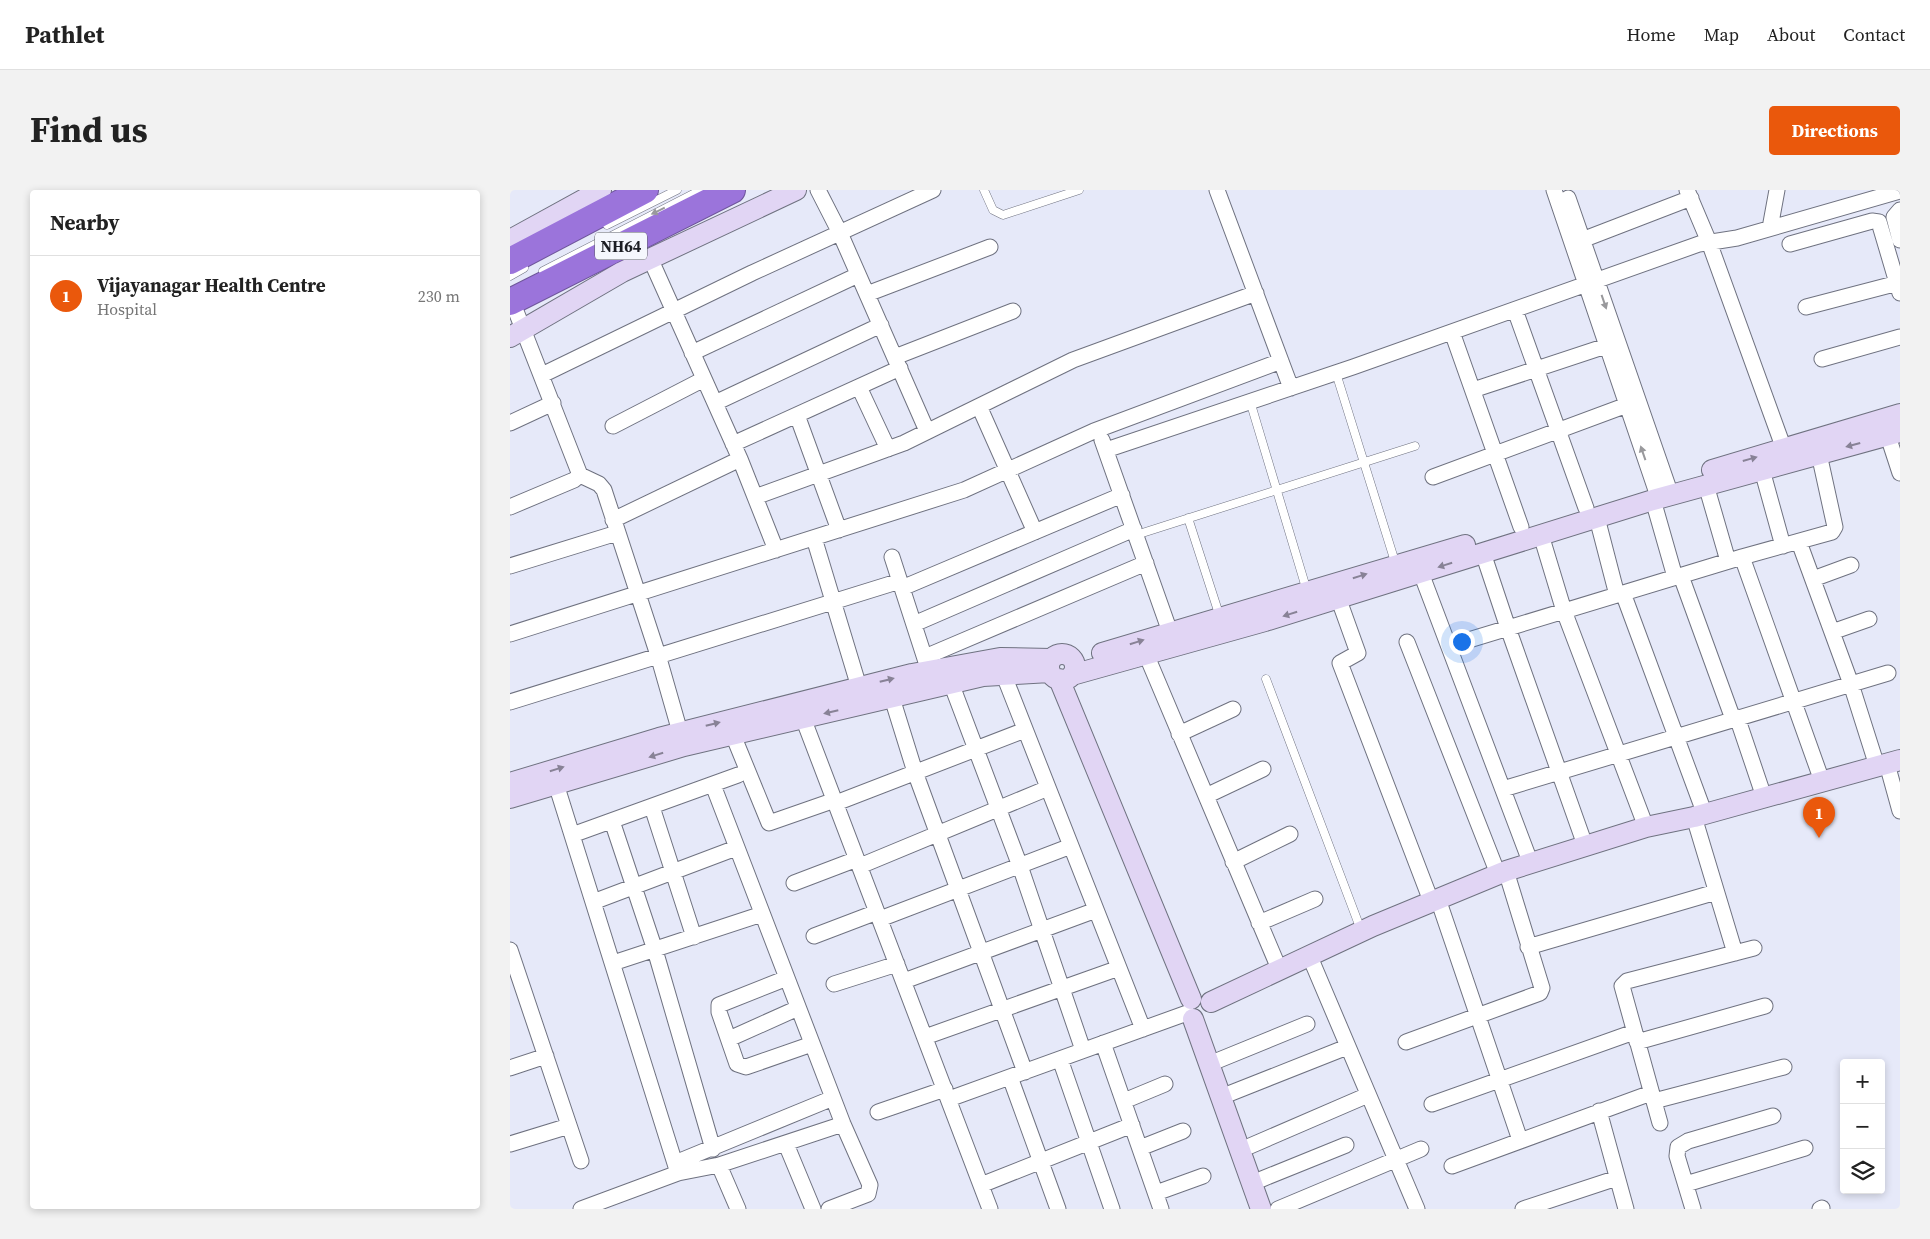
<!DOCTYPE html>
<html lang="en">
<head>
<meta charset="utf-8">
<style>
  :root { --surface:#fff; --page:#f2f2f2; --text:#222; --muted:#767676; --line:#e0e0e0; --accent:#ea580c }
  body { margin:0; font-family:"Source Serif 4",serif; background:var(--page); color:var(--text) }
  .controls { position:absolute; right:15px; bottom:15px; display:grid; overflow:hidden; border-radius:5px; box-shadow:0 2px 8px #0003 }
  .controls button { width:45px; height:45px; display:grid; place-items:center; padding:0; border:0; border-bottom:1px solid var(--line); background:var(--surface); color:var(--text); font:25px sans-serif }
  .you { position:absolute; left:951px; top:451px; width:18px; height:18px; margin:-12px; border:4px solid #fff; border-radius:50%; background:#1a73e8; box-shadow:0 0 0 8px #1a73e833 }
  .badge { display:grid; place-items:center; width:32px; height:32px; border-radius:50%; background:var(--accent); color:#fff; font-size:16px; font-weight:700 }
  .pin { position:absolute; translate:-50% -41px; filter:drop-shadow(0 1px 2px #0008) }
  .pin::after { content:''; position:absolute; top:26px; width:18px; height:15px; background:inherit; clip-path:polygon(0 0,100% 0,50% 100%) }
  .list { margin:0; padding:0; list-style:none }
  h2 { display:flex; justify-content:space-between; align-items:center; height:65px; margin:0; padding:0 20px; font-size:21px }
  h2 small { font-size:16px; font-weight:400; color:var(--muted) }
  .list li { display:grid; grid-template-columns:32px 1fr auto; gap:15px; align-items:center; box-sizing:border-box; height:80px; padding:0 20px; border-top:1px solid var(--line) }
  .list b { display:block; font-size:19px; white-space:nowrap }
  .list p { margin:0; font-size:16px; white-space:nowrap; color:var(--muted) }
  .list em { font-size:16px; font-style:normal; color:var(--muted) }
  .icon { flex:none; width:28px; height:28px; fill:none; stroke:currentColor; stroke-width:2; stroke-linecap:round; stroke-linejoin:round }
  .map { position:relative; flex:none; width:1390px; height:1019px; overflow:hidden; border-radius:5px }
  header { display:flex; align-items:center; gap:30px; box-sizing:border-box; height:70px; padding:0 25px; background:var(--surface); border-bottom:1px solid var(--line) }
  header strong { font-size:24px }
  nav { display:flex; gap:28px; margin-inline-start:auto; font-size:18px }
  .intro { display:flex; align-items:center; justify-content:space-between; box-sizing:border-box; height:120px; padding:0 30px }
  h1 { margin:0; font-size:35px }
  .button { padding:12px 22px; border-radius:5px; background:var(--accent); color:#fff; font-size:18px; font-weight:700 }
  main { display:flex; gap:30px; padding:0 30px }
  aside { flex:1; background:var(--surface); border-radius:5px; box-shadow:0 2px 8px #0003 }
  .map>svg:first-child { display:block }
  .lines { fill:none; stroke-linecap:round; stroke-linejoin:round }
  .lane-casing { stroke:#6f7280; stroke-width:9 }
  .street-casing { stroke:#6f7280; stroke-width:17 }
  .secondary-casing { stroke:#6f7280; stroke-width:22 }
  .highway-casing { stroke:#6f569b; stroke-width:28 }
  .lane { stroke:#fff; stroke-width:8 }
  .street { stroke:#fff; stroke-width:15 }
  .secondary { stroke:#e1d5f4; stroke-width:20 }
  .highway { stroke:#9b74db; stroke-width:26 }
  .oneway { fill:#99999c }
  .oneway2 { fill:#888296 }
  .labels { text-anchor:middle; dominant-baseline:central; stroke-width:4.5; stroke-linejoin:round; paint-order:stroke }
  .shield { fill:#f5f7fd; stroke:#5d5e64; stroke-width:1 }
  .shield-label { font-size:16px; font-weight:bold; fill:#1c1d23 }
</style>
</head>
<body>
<header>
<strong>Pathlet</strong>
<nav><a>Home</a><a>Map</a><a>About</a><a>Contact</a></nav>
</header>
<div class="intro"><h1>Find us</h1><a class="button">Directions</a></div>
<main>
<aside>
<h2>Nearby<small></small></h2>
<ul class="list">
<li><span class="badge">1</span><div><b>Vijayanagar Health Centre</b><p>Hospital</p></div><em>230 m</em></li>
</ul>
</aside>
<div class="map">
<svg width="1390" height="1019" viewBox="0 0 1390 1019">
  <rect width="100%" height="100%" fill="#e6e9f9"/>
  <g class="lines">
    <g class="lane-casing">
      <path id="lane" d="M474 0 483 20 493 25 569 0
        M97 35 167 0
        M33 81 191 0
        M0 86 14 78
        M826 183 886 375
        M740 211 797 401
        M678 328 710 427
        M626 345 905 256
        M756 489 851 740"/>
    </g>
    <g class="street-casing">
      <path id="street" d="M308 0 330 43 417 241
        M707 0 781 198
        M1044 0 1149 309
        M1177 0 1199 52 1274 259
        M1058 8 1161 305
        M1390 20 1384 27 1390 50
        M1260 38 1267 0
        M1072 50 1181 8
        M1280 54 1362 31 1369 32 1390 103
        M140 68 230 269 266 360
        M357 104 480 57
        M1296 117 1388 93
        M1005 120 1076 318
        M942 142 1011 337
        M182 163 348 85
        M385 167 503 121
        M1312 169 1390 147
        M32 185 242 83 423 0
        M349 197 378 259
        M963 200 1096 156
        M205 213 371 135
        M469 216 525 342
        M287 225 329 340
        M0 233 43 213
        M103 236 194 189
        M1375 237 1390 283
        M592 250 660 442
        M223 254 390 178
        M596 260 843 177 1189 54 1227 48 1390 1
        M1252 280 1273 356
        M70 285 89 294 94 300 148 465 170 542
        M923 287 1117 215
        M1196 295 1218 371
        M245 307 394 253 563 170 746 103
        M1143 310 1165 387
        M0 317 64 290 70 285 2 111
        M1087 328 1107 405
        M103 330 230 269
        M1031 345 1054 421 1136 637
        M304 348 349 497
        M1289 352 1341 494 1367 576
        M973 363 998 438 1075 655
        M382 367 417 475
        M1232 367 1312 591
        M0 376 107 343
        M911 383 1021 674
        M1171 386 1223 529
        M1303 389 1341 375
        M392 398 612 305
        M825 399 848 463 830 473 921 711
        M1113 403 1194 622
        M404 434 624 339
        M1322 442 1359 429
        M0 444 454 300 584 241 771 171
        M897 452 988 684
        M939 456 1232 367 1322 342 1325 337 1309 264
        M636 464 770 781
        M415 467 636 373
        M493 483 633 839
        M441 493 510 676 573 860
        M382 508 405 582 515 882
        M0 512 390 391
        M1227 527 1254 607
        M293 528 480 1019
        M669 544 723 519
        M223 545 259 633 325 610
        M1377 574 1390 621
        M46 594 168 983
        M203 595 333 934 360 995 358 1004 319 1019
        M993 599 1378 483
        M696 606 753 579
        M326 613 515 540
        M142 617 184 747
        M1184 627 1225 763
        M102 631 145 760 203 959
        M62 645 228 585
        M723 672 780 644
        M350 676 538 598
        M284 693 347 669
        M928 709 1010 950
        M83 712 226 658
        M370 729 561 656
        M749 733 805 709
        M304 746 367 722
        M1018 757 1206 702
        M0 760 71 971
        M800 767 907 1019
        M103 773 252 724
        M277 788 209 815V822L227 874 236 877 302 854
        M394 791 586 720
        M324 794 387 774
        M415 847 609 778
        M219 849 288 818
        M896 852 1030 803 1032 798 996 681
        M1127 852 1255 816
        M593 853 651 1019
        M550 869 602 1019
        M709 870 797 834
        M0 878 36 866
        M500 887 548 1019
        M721 903 837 857
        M439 909 677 823
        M614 911 655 894
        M1144 911 1274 877
        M922 914 1124 842
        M1089 921 1116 1019
        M368 922 435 899
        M1150 933 1112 796 1117 791 1244 758
        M0 954 59 936
        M276 954 303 1019
        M740 956 858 905
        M630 958 673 941
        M165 973 323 908
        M209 975 228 1019
        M942 976 1141 903
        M752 989 836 955
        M1176 994 1295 958
        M471 995 622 935
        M646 1003 693 986
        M71 1019 168 983 209 975 333 934
        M768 1019 911 959
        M1013 1019 1107 988
        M1183 1019 1167 966 1168 957 1178 951 1263 926
        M1310 1019 1312 1018"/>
    </g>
    <g class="secondary-casing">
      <path id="secondary" d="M0 50 91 0
        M0 147 112 82 286 0
        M1202 280 1390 224
        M592 463 955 355
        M539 477a13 13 0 1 1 26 0a13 13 0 1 1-26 0Z
        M562 485 755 431 1143 310 1390 242
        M549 489 681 809
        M0 593 149 548 402 484 490 468 541 469
        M0 608 174 556 473 486 540 482
        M701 812 863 736 996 681 1136 637 1184 627 1390 570
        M683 829 751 1019"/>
    </g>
    <g class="highway-casing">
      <path id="highway" d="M0 71 135 0
        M0 112 222 0"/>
    </g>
    <use href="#lane" class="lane"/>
    <use href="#street" class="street"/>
    <use href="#secondary" class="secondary"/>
    <use href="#highway" class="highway"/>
  </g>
  <defs><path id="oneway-solid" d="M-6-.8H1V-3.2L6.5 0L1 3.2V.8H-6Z" transform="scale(1.25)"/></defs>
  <g class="oneway">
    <use href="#oneway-solid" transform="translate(148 21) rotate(154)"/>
    <use href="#oneway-solid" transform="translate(1094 112) rotate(71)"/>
    <use href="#oneway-solid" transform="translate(1133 263) rotate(-109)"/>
  </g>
  <g class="oneway2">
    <use href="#oneway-solid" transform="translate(1343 255) rotate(165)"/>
    <use href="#oneway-solid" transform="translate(1240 269) rotate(-16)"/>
    <use href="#oneway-solid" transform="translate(935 375) rotate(163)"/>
    <use href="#oneway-solid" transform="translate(850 386) rotate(-17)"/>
    <use href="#oneway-solid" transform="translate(780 424) rotate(163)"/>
    <use href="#oneway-solid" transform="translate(627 452) rotate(-17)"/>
    <use href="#oneway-solid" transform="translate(377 490) rotate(-14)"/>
    <use href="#oneway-solid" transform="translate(321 522) rotate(167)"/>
    <use href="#oneway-solid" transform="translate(203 534) rotate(-14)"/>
    <use href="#oneway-solid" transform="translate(146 565) rotate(163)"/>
    <use href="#oneway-solid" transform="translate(47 579) rotate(-17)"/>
  </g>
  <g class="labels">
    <rect class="shield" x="85" y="42.5" width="52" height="27" rx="4"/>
    <g class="shield-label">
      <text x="111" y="56">NH64</text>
    </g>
  </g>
</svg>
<div class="controls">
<button>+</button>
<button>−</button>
<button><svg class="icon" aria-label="layers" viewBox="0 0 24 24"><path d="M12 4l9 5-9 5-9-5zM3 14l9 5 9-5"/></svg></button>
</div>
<div class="you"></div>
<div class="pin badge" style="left:1309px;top:648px">1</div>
</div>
</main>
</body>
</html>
